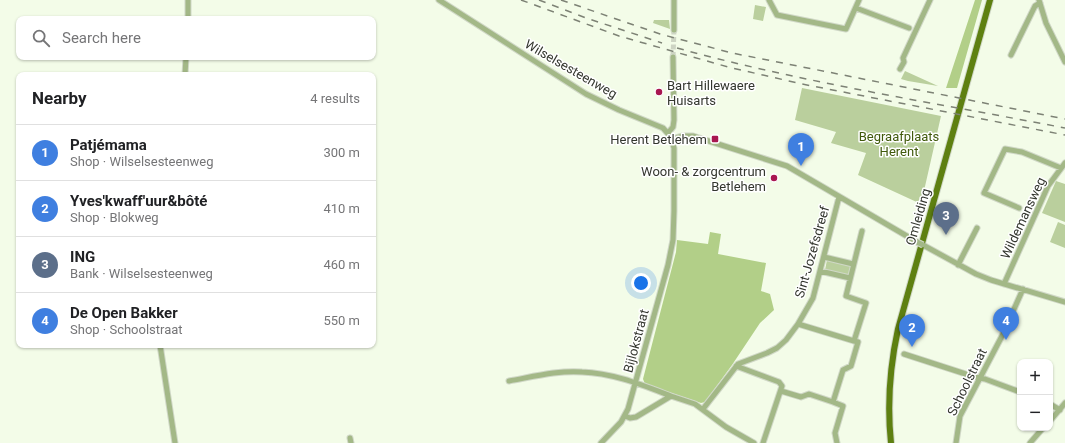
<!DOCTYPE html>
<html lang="en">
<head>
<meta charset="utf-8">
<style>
  :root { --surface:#fff; --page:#f6f6f6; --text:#202124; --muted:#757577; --line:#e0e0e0; --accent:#a81650 }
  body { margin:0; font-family:Roboto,sans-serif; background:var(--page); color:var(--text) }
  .controls { position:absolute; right:12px; bottom:12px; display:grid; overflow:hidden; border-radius:8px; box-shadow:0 1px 3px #0004 }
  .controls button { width:36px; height:36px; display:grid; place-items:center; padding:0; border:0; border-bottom:1px solid var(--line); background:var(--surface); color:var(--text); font:20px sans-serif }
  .you { position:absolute; left:641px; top:283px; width:14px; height:14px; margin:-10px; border:3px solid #fff; border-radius:50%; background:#1a73e8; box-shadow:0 0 0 6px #1a73e833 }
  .badge { display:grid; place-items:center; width:26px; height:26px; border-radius:50%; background:var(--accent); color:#fff; font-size:13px; font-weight:700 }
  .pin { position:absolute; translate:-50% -33px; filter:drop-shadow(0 1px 2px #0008) }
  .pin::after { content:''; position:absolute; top:21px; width:14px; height:12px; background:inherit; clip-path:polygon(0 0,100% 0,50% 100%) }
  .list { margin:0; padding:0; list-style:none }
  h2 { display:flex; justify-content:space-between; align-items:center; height:52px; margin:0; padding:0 16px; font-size:17px }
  h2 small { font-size:13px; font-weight:400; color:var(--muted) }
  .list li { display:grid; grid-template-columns:26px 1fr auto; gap:12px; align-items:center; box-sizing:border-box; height:56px; padding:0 16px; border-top:1px solid var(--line) }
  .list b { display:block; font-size:15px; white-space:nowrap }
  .list p { margin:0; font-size:13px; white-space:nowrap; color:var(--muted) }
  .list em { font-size:13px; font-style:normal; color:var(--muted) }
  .icon { flex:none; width:22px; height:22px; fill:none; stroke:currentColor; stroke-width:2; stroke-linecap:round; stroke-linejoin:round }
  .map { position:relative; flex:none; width:1065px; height:443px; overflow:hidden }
  .search { position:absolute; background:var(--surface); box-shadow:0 1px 3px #0004; left:16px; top:16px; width:360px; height:44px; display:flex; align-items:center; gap:10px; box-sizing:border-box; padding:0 14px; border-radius:8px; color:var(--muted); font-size:15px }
  .panel { position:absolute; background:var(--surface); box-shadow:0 1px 3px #0004; left:16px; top:72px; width:360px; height:276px; border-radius:8px }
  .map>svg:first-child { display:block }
  .green { fill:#bacf9d }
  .forest { fill:#b2cf88 }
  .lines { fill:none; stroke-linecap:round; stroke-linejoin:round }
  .minor-tunnel { stroke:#cdd4c3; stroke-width:5; stroke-dasharray:5 2.5; stroke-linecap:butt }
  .minor-casing { stroke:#d0d8c7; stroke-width:7 }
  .major-casing { stroke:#d0d8c7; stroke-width:8 }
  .minor { stroke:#a3b887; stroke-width:5 }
  .major { stroke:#5e8011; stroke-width:6 }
  .rail { stroke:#7d8275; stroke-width:1.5; stroke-dasharray:7 7; stroke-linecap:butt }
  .minor-bridge-casing { stroke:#d0d8c7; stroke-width:7; stroke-linecap:butt }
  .minor-bridge { stroke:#a3b887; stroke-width:5 }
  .poi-dot { fill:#a81650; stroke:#fff; stroke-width:1.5 }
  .labels { text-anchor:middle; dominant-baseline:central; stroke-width:3; stroke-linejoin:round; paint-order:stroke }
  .street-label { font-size:13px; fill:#33362e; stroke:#fff }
  .poi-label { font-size:13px; fill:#33362e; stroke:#fff; text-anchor:end }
  .park-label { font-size:13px; fill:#415a0c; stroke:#fff }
</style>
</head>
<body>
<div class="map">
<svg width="1065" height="443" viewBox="0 0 1065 443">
  <rect width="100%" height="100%" fill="#f3fce8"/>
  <path class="green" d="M755 5 766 7 763 21 753 19Z
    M654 20H669L670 29 653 23Z
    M905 71 938 86 908 81 901 79Z
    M802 88 941 116 921 204 858 175 866 153 831 143 836 132 795 120Z
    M1056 181 1065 184V222L1042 213Z
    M1058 222 1065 225V248L1050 242Z
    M827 260 852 266 849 276 825 270Z"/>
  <path class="forest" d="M975 0H982L957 88H946Z
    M710 232 721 234 718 254 766 263 761 291 770 294 774 310 760 323 732 365 705 402 701 403 645 384 643 379 676 252 677 240 708 244Z"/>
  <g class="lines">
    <path class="minor-tunnel" d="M673 57 674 30"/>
    <g class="minor-casing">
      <path id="minor" d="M439 0 586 94 619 110 663 128 670 136 674 148V211L673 240 668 265 628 409 621 422 601 443
        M769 0 777 15 846 29 859 0
        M1039 0 1046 23 1065 62
        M856 8 909 28
        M188 19V0
        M674 30V0
        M1011 55 1035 6 1040 3
        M900 69 904 62 903 58 930 0
        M185 75 186 57
        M668 133 673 127 674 120 673 57
        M672 139 683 136H693L787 166 917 242
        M1019 208 984 193 1005 149 1022 152 1061 168
        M923 245 976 274 991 280 1065 302
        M824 257 853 264
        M958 265 977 228
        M820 271 850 278
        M1004 284 1048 186 1065 163
        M798 324 854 341
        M160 345 175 443
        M904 354 975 377 985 379 1020 392
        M736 366 779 382 782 386 763 443
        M509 381C532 377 559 370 582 372 613 373 642 385 671 396
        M781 391 801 397 809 394 833 402
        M1050 404 1060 410
        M703 409 738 364 767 353 777 348 786 340 798 324 813 298 839 197
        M625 416 630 418 636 417 671 396 695 404 726 427 754 443
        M1050 421 1065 403
        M350 438 351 443
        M837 443 835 433 843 406 833 402 843 370 851 366 858 342 854 341 866 303 846 296 862 231
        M956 443 960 416 1002 336 1023 289
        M1030 443 1043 428"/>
    </g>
    <g class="major-casing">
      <path id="major" d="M891 443C887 405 890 366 898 329L990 0"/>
    </g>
    <use href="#minor" class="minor"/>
    <use href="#major" class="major"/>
    <path class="rail" d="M521 0 619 36 728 67 802 84 1065 135
      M539 0 586 18 662 43
      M561 0 660 34 732 53 1065 119
      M677 48C804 83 936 103 1065 128"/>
    <g class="minor-bridge-casing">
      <path id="minor-bridge" d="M917 242 923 245"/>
    </g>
    <use href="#minor-bridge" class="minor-bridge"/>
  </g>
  <g class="poi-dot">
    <circle cx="659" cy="92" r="4"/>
    <rect x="711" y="135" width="8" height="8" rx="2"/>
    <circle cx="774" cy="178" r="4"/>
  </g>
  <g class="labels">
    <g class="street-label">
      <text transform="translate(571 69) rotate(30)">Wilselsesteenweg</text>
      <text transform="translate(918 217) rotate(-74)">Omleiding</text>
      <text transform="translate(1023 218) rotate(-65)">Wildemansweg</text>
      <text transform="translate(812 252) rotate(-74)">Sint-Jozefsdreef</text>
      <text transform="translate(636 341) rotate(-75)">Bijlokstraat</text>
      <text transform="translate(967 382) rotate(-64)">Schoolstraat</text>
    </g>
    <g class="poi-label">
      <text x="667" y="85" text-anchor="start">Bart Hillewaere<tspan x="667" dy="15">Huisarts</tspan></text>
      <text x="707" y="139">Herent Betlehem</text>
      <text x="766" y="171">Woon- &amp; zorgcentrum<tspan x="766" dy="15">Betlehem</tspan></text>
    </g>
    <g class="park-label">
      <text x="899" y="136">Begraafplaats<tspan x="899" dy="15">Herent</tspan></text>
    </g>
  </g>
</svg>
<div class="controls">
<button>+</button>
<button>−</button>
</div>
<div class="you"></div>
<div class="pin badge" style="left:801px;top:166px;background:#3f7fe0">1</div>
<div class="pin badge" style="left:912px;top:347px;background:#3f7fe0">2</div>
<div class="pin badge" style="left:946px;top:235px;background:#5c6f8a">3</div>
<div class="pin badge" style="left:1006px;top:340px;background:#3f7fe0">4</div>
<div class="search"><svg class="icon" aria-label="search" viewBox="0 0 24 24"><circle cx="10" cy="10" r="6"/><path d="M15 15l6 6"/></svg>Search here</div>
<section class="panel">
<h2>Nearby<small>4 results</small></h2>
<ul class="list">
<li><span class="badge" style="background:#3f7fe0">1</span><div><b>Patjémama</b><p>Shop · Wilselsesteenweg</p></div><em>300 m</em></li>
<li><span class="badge" style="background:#3f7fe0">2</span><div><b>Yves'kwaff'uur&amp;bôté</b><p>Shop · Blokweg</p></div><em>410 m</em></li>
<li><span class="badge" style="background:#5c6f8a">3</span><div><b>ING</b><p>Bank · Wilselsesteenweg</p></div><em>460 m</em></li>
<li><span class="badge" style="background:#3f7fe0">4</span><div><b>De Open Bakker</b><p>Shop · Schoolstraat</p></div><em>550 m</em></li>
</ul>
</section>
</div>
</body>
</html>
